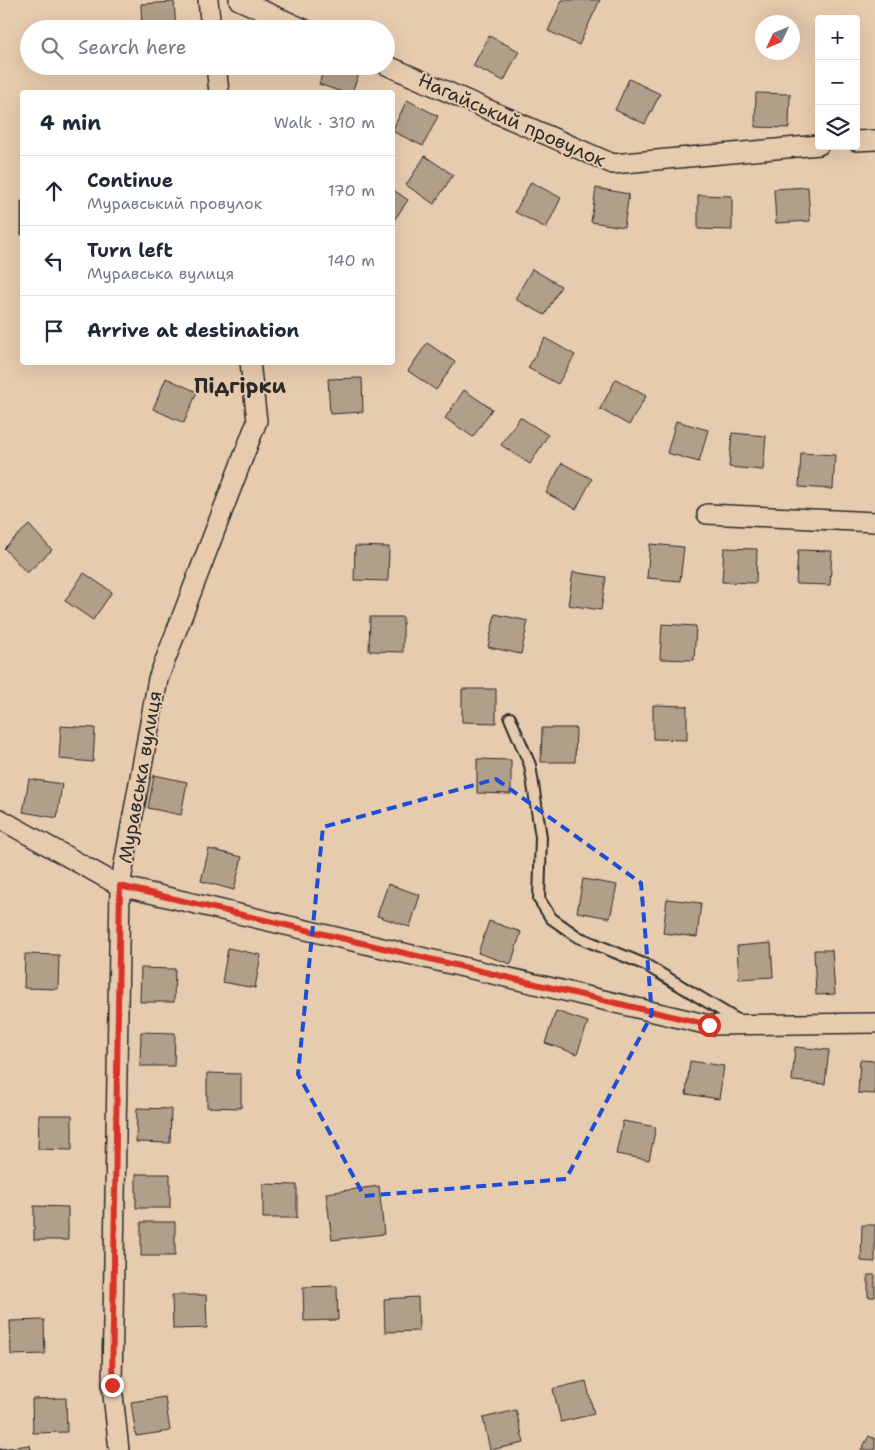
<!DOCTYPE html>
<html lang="en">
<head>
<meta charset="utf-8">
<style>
  :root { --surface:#fff; --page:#f2f2f3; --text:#1f2937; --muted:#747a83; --line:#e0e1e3 }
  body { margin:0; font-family:"Shantell Sans",sans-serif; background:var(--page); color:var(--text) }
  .controls { position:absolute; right:15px; top:15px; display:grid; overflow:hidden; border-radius:5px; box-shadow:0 5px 20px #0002 }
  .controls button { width:45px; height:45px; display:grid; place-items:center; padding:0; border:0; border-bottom:1px solid var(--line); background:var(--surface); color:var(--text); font:25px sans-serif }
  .compass { position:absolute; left:755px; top:15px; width:45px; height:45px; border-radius:50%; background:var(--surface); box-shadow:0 5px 20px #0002; rotate:226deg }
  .stop { position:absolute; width:15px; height:15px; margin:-11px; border:4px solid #d93025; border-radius:50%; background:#fff }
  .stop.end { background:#d93025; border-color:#fff; box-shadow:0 1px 5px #0008 }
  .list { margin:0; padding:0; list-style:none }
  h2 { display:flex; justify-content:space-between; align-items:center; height:65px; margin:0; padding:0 20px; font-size:21px }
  h2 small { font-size:16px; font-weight:400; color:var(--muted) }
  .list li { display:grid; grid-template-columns:32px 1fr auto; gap:15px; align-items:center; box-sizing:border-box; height:70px; padding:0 20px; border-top:1px solid var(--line) }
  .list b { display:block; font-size:19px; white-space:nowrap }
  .list p { margin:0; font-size:16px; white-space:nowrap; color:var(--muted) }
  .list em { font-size:16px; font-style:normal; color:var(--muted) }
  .icon { flex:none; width:28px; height:28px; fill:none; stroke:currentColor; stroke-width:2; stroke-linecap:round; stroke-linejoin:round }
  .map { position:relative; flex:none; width:875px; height:1450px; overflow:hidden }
  .search { position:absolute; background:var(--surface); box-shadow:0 5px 20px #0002; left:20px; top:20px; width:375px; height:55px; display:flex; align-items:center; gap:12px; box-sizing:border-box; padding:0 18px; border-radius:28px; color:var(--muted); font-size:19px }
  .panel { position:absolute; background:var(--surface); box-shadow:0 5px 20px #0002; left:20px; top:90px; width:375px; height:275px; border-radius:5px }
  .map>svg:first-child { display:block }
  .building { fill:#b29f8a; stroke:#2b2b2b }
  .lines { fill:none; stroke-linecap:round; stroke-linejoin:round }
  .service-casing { stroke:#2b2b2b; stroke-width:14 }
  .minor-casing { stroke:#2b2b2b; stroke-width:22 }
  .service { stroke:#e7cbae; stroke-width:10 }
  .minor { stroke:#e7cbae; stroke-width:19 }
  .route { stroke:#d93025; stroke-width:6 }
  .marked { fill:none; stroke:#1d4ed8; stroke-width:4; stroke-dasharray:10 6; stroke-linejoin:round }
  .labels { text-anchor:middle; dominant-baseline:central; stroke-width:4; stroke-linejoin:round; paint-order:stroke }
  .street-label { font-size:19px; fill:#2b2b2b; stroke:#e7cbae }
  .quarter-label { font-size:21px; font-weight:bold; fill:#2b2b2b; stroke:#e7cbae }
</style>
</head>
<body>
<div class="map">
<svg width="875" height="1450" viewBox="0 0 875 1450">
  <rect width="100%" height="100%" fill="#e7cbae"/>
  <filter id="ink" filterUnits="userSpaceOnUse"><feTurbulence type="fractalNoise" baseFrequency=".02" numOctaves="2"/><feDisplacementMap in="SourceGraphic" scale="10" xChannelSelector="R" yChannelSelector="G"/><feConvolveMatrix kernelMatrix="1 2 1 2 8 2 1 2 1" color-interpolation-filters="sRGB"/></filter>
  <g filter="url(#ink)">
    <path class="building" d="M562 0H600L579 45 548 31Z
      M174 2 176 29H142L141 4Z
      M489 36 519 51 504 81 473 66Z
      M325 66H362L352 92H342L319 84Z
      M629 79 660 94 645 124 615 110Z
      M756 93 790 94 789 128 755 127Z
      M407 100 438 116 423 146 392 131Z
      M425 156 453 175 434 204 406 185Z
      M531 182 561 198 546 228 515 212Z
      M808 187 810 221 776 223 774 189Z
      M596 188 629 194 624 227 591 222Z
      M392 189 408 200 392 223Z
      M698 195 732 196V230L698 229Z
      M21 201H22V235H21Z
      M532 269 561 286 545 315 515 299Z
      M545 338 575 355 558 384 528 368Z
      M427 343 455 362 436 390 408 371Z
      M166 378 197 392 184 423 153 409Z
      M362 378 363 412 330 414 328 379Z
      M616 379 646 396 629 425 600 409Z
      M464 390 492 409 473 437 445 418Z
      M520 417 548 435 530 464 501 445Z
      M676 421 708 430 699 462 667 453Z
      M732 433 766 436 763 470 729 467Z
      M801 453 835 455 833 489 799 487Z
      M562 463 592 479 576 509 546 493Z
      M29 525 52 550 27 573 4 548Z
      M650 544 684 547 680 581 647 578Z
      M355 546 389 547 388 581 354 580Z
      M724 548 757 549 756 583 722 582Z
      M798 550 832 551 830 585 796 584Z
      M573 572 606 577 601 610 568 605Z
      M84 573 112 592 93 620 65 601Z
      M495 614 528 621 521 654 488 647Z
      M370 617H403V652L369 651Z
      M662 624 696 626 694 660 660 659Z
      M462 689H496V723L462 722Z
      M653 705 687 706V740L653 739Z
      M61 726 95 728 93 762 59 759Z
      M542 728H576L575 762H541Z
      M477 759 511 760V794L477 793Z
      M154 775 187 782 181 815 148 808Z
      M29 779 62 784 57 818 23 812Z
      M209 849 242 857 234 890 201 881Z
      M583 879 617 885 610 918 577 912Z
      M388 884 420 895 410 927 377 916Z
      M667 899 701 903 697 937 663 933Z
      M489 921 521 932 511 964 478 953Z
      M771 943 773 977 739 979 737 946Z
      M228 948 261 955 255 988 222 982Z
      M814 950H832L835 994 816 995Z
      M25 954 59 955 58 989 24 988Z
      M141 968 175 969 174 1002H140Z
      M556 1011 588 1022 577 1054 545 1043Z
      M141 1032 175 1033 174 1066H140Z
      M795 1047 829 1050 825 1084 792 1081Z
      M860 1060 875 1061V1094L858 1093Z
      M690 1061 724 1066 719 1099 686 1094Z
      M207 1073 241 1074V1108L207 1107Z
      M137 1108 171 1109 170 1143 136 1142Z
      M39 1115H72V1150L38 1149Z
      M623 1121 656 1127 649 1160 616 1154Z
      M136 1174H170V1208H136Z
      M263 1184 297 1185V1218H263Z
      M379 1186 384 1234 332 1240 326 1193Z
      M34 1206 68 1207V1240H34Z
      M141 1222H175V1256H141Z
      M862 1225H875V1262L861 1261Z
      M868 1275H875V1297H868Z
      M337 1286 338 1320 304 1321 303 1287Z
      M172 1295H206L207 1328 173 1329Z
      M418 1297 419 1331 385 1332 384 1299Z
      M44 1320 45 1354 11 1355 10 1321Z
      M586 1381 594 1414 561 1422 553 1389Z
      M165 1397 170 1431 136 1436 131 1402Z
      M66 1398 67 1432 33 1433 32 1399Z
      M516 1410 524 1443 490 1450 483 1418Z
      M869 1436 875 1439V1450H861Z
      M30 1445 31 1450H0V1449Z"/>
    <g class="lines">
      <g class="service-casing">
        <path id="service" d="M510 718 530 765 541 837 539 899 551 918 578 937 646 965 739 1021"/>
      </g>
      <g class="minor-casing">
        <path id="minor" d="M208 0 211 29
          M239 0 304 29
          M386 65 613 164 819 145
          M216 66 219 92
          M856 141 875 140
          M707 514 875 522
          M0 819 120 886 709 1025 875 1023
          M119 1450 112 1385 120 886 158 679 257 421 250 362"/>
      </g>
      <use href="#service" class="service"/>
      <use href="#minor" class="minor"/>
    </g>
  </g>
  <g class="lines" filter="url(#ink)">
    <path class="route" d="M112 1385 120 886 709 1025"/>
  </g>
  <path class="marked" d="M496 779 641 883 652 1014 566 1179 364 1196 298 1074 323 827Z"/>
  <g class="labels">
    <g class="street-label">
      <text transform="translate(512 120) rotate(24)">Нагайський провулок</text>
      <text transform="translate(140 777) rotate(-80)">Муравська вулиця</text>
    </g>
    <g class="quarter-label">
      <text x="240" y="386">Підгірки</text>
    </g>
  </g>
</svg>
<div class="controls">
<button>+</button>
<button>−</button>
<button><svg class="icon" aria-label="layers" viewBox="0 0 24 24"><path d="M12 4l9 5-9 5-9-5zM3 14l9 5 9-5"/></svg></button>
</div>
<svg class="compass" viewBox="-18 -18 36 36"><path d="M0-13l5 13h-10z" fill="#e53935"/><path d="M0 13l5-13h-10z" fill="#747a83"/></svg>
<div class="stop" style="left:709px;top:1025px"></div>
<div class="stop end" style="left:112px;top:1385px"></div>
<div class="search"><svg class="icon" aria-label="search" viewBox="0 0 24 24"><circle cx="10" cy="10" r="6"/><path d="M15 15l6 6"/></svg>Search here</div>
<section class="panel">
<h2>4 min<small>Walk · 310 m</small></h2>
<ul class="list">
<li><svg class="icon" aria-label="ahead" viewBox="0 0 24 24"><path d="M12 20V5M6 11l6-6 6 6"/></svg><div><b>Continue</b><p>Муравський провулок</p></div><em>170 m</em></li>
<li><svg class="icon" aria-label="left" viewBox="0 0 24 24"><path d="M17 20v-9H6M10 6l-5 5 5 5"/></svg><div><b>Turn left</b><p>Муравська вулиця</p></div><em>140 m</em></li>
<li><svg class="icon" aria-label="arrive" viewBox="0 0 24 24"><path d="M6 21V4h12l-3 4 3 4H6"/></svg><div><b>Arrive at destination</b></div></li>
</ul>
</section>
</div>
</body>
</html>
